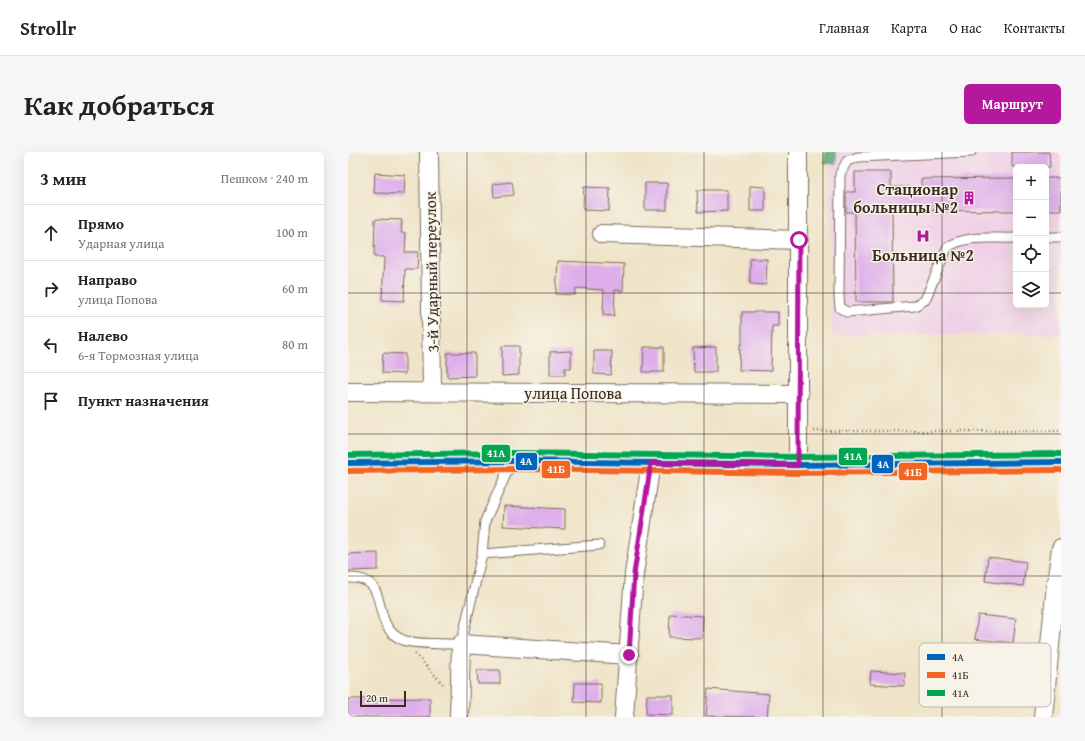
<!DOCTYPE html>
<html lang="ru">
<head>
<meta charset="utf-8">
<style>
  :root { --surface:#fff; --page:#f6f6f6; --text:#222; --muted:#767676; --line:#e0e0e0; --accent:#b5179e }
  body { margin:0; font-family:"Gentium Book Plus",serif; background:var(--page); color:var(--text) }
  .controls { position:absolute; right:12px; top:12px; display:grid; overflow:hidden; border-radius:6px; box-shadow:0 4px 16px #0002 }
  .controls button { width:36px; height:36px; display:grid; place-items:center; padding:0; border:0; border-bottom:1px solid var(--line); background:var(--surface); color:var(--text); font:20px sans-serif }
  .scale { position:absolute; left:12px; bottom:10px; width:46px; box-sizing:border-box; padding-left:4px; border:2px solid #3b2a1e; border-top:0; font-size:11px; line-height:14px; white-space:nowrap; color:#3b2a1e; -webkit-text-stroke:3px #f7f3e8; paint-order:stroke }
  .stop { position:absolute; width:12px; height:12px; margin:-9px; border:3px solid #b5179e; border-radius:50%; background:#fff }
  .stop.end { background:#b5179e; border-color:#fff; box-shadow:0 1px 4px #0008 }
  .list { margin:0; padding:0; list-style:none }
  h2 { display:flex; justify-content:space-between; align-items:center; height:52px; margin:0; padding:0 16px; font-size:17px }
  h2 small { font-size:13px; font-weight:400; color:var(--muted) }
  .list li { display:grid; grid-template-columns:26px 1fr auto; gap:12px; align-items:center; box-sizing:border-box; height:56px; padding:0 16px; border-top:1px solid var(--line) }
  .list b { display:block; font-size:15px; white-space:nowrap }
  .list p { margin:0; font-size:13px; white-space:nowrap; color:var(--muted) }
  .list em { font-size:13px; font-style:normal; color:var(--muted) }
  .icon { flex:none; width:22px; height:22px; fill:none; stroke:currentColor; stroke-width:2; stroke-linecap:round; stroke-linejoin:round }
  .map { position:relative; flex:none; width:713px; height:565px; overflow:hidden; border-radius:6px }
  header { display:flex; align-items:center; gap:24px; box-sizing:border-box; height:56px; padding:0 20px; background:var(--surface); border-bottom:1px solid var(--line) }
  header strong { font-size:19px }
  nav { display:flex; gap:22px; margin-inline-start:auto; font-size:14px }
  .intro { display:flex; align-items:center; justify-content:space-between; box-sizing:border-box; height:96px; padding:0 24px }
  h1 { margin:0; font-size:28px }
  .button { padding:10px 18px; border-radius:6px; background:var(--accent); color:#fff; font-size:14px; font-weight:700 }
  main { display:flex; gap:24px; padding:0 24px }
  aside { flex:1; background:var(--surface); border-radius:6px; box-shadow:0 4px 16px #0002 }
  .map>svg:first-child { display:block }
  .built { fill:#efd0e7; fill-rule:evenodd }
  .forest { fill:#61b07a; stroke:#4e6d4c }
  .building { fill:#deaeeb }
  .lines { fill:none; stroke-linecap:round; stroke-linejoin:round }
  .lane-casing { stroke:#7a6b5a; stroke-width:11 }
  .street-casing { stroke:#7a6b5a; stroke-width:20 }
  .secondary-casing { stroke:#7a6b5a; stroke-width:24 }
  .path { stroke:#7a6b5a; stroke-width:2.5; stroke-dasharray:1 3; stroke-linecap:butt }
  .lane { stroke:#fff; stroke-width:9 }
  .street { stroke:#fff; stroke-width:18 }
  .secondary { stroke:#fde4d0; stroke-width:22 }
  .bus-1-casing { stroke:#f7f3e8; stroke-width:9 }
  .bus-2-casing { stroke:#f7f3e8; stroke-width:9 }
  .bus-3-casing { stroke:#f7f3e8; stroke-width:9 }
  .bus-1 { stroke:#0065bd; stroke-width:6 }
  .bus-2 { stroke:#f26522; stroke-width:6 }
  .bus-3 { stroke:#00a651; stroke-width:6 }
  .route { stroke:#b5179e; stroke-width:5 }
  .grid { fill:none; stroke:#3b2a1e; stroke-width:1; stroke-opacity:0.55 }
  .labels { text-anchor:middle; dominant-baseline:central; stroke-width:3; stroke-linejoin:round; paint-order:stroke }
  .poi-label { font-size:16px; font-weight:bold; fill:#3b2a1e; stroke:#f7f3e8; text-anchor:end }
  .street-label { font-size:16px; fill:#3b2a1e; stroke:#f7f3e8 }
  .key { fill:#f7f3e8; stroke:#bfb7ab; stroke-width:1 }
  .key-label { font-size:11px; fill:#3b2a1e }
  .line-badge { stroke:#f7f3e8; stroke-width:1.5 }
  .badge-label { font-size:11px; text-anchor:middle; font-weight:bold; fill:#fff }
</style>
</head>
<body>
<header>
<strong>Strollr</strong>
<nav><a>Главная</a><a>Карта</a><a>О нас</a><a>Контакты</a></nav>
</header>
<div class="intro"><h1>Как добраться</h1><a class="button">Маршрут</a></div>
<main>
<aside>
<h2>3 мин<small>Пешком · 240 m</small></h2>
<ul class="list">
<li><svg class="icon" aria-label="ahead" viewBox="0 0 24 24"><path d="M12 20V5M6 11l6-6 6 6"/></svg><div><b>Прямо</b><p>Ударная улица</p></div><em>100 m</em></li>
<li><svg class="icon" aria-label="right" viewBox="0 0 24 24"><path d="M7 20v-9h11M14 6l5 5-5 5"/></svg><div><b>Направо</b><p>улица Попова</p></div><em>60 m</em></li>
<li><svg class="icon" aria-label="left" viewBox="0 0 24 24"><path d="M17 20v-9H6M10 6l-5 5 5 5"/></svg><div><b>Налево</b><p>6-я Тормозная улица</p></div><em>80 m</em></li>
<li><svg class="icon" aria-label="arrive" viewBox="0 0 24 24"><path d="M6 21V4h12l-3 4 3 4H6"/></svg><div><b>Пункт назначения</b></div></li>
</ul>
</aside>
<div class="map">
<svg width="713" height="565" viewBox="0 0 713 565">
  <rect width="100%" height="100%" fill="#f7f3e8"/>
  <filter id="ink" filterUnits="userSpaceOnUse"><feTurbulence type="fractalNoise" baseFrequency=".025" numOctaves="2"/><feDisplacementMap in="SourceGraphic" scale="8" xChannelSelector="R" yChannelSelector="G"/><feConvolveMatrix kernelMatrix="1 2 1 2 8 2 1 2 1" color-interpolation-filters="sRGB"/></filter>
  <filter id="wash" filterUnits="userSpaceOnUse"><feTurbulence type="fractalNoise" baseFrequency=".012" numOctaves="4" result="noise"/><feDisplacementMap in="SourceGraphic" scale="16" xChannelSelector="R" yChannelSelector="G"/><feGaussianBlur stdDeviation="0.9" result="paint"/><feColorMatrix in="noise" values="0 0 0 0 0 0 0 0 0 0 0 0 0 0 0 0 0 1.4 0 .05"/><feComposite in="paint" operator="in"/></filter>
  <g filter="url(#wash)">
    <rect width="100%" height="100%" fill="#efe4c8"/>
    <path class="built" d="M482 0H713V182L484 184ZM668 15H698V153H668Z"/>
    <path class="forest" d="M477 0H488V12L477 11Z"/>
    <g id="blocks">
      <path class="building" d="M664 0H701L702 15H664Z
        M507 20H543V35H573V27L668 26V59L544 58 545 150H508L507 60H498V40H507Z
        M27 21 57 23 56 42 26 41Z
        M698 26H713V58H698Z
        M164 30 166 43 146 45 145 32Z
        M297 31H319V58H297Z
        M402 34 417 35V59H402Z
        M236 35 262 36 261 59 235 58Z
        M349 38H379V59L350 60Z
        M27 67 54 68 53 81H58L57 100H70L69 117H57L56 149 34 148 36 105H26Z
        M402 107H419L418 133 402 132Z
        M210 109 276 112 275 139 267 138 266 164 255 163 256 138 228 136 227 143 208 142Z
        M394 160H430V174H424L423 219 391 218 392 192H394Z
        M154 194H171V223L154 224Z
        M296 195H316V220H295Z
        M368 195V220H346L345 196Z
        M223 199V216H217V223H202V200Z
        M246 199H264L263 223 246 222Z
        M35 201 57 202V222L34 221Z
        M99 201H127V224L99 225Z
        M156 354 217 357V377L155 374Z
        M30 401V418L0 419V402Z
        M640 405 678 410 675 434 637 429Z
        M322 462 355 464 354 486 321 485Z
        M630 463 668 467 665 491 627 487Z
        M129 518H152V532H130Z
        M523 519 557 521 556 534 522 532Z
        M227 531H253V551L226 550Z
        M360 537 421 542 419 565 358 564Z
        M299 543H325V563L298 562Z
        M82 546V565H0V547Z"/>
    </g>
  </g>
  <g filter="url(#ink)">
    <use href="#blocks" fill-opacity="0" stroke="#7a6b5a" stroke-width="1"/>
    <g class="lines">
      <g class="lane-casing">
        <path id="lane" d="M623 0 510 5 499 9 492 22 491 145 492 156 499 160 567 154 577 148 599 96C616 82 647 87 668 86
          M698 85H713
          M134 402 251 393
          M0 426C47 424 18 472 55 488 63 492 101 492 113 492L134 402 137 369 164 309"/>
      </g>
      <g class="street-casing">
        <path id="street" d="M81 0 84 240
          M254 82 451 88
          M0 240 451 242
          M450 313V0
          M111 565 113 492 281 503
          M276 565 286 422 303 311
          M695 565 708 432 713 396"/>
      </g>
      <g class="secondary-casing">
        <path id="secondary" d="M0 311 164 309 450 313 713 310"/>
      </g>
      <path class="path" d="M466 279H713
        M67 502 95 532"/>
      <use href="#lane" class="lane"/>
      <use href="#street" class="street"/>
      <use href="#secondary" class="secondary"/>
      <g class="bus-1-casing">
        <path id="bus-1" d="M0 311 164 309 450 313 713 310"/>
      </g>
      <g class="bus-2-casing">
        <path id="bus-2" d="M0 319 164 317 450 321 713 318"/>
      </g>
      <g class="bus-3-casing">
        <path id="bus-3" d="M0 303 164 301 450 305 713 302"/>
      </g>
      <use href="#bus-1" class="bus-1"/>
      <use href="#bus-2" class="bus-2"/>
      <use href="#bus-3" class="bus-3"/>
    </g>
  </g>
  <g class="lines" filter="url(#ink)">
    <path class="route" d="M281 503 286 422 303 311 450 313 451 88"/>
  </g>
  <path class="grid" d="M119 0V565M238 0V565M356 0V565M475 0V565M594 0V565M0 141H668M698 141H713M0 282H713M0 424H713"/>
  <defs>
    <g id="building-bare" transform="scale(1.08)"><path d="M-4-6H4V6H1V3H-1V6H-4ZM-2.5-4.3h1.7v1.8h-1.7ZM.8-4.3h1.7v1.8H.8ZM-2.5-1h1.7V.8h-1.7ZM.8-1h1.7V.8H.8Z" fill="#b5179e" stroke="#f7f3e8" stroke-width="2.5" paint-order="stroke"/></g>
    <g id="hospital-bare" transform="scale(1.08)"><path d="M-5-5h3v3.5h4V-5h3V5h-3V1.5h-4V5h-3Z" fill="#b5179e" stroke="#f7f3e8" stroke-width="2.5" paint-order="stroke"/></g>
  </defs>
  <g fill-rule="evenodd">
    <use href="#building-bare" x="621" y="46"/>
    <use href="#hospital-bare" x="575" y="84"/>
  </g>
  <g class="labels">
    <g class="poi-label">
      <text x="610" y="37">Стационар<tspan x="610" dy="18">больницы №2</tspan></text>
      <text x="575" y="103" text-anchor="middle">Больница №2</text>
    </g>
    <g class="street-label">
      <text transform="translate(83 120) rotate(-91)">3-й Ударный переулок</text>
      <text x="225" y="241">улица Попова</text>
    </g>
  </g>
  <rect x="571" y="491" width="132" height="64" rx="6" class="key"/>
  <rect x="579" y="502" width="18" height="6" fill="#0065bd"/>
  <rect x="579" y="520" width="18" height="6" fill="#f26522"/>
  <rect x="579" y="538" width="18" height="6" fill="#00a651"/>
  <g class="key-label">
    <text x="604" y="509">4А</text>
    <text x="604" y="527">41Б</text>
    <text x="604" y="545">41А</text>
  </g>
  <g class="line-badge">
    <rect x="133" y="292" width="30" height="19" rx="4" fill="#00a651"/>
    <rect x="490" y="295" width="30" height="19" rx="4" fill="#00a651"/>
    <rect x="167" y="300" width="23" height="19" rx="4" fill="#0065bd"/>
    <rect x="523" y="302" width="23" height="20" rx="4" fill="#0065bd"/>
    <rect x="193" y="308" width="30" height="19" rx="4" fill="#f26522"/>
    <rect x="550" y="310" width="30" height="19" rx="4" fill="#f26522"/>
  </g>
  <g class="badge-label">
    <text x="148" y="305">41А</text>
    <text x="505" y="308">41А</text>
    <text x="178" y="313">4А</text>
    <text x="535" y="316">4А</text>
    <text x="208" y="321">41Б</text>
    <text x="565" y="324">41Б</text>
  </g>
</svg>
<div class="controls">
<button>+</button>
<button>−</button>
<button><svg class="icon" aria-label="locate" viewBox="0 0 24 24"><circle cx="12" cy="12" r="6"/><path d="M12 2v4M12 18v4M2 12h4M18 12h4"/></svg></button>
<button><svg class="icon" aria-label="layers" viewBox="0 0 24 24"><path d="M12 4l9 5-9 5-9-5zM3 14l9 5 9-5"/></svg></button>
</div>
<div class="scale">20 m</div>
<div class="stop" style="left:451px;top:88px"></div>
<div class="stop end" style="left:281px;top:503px"></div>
</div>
</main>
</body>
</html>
